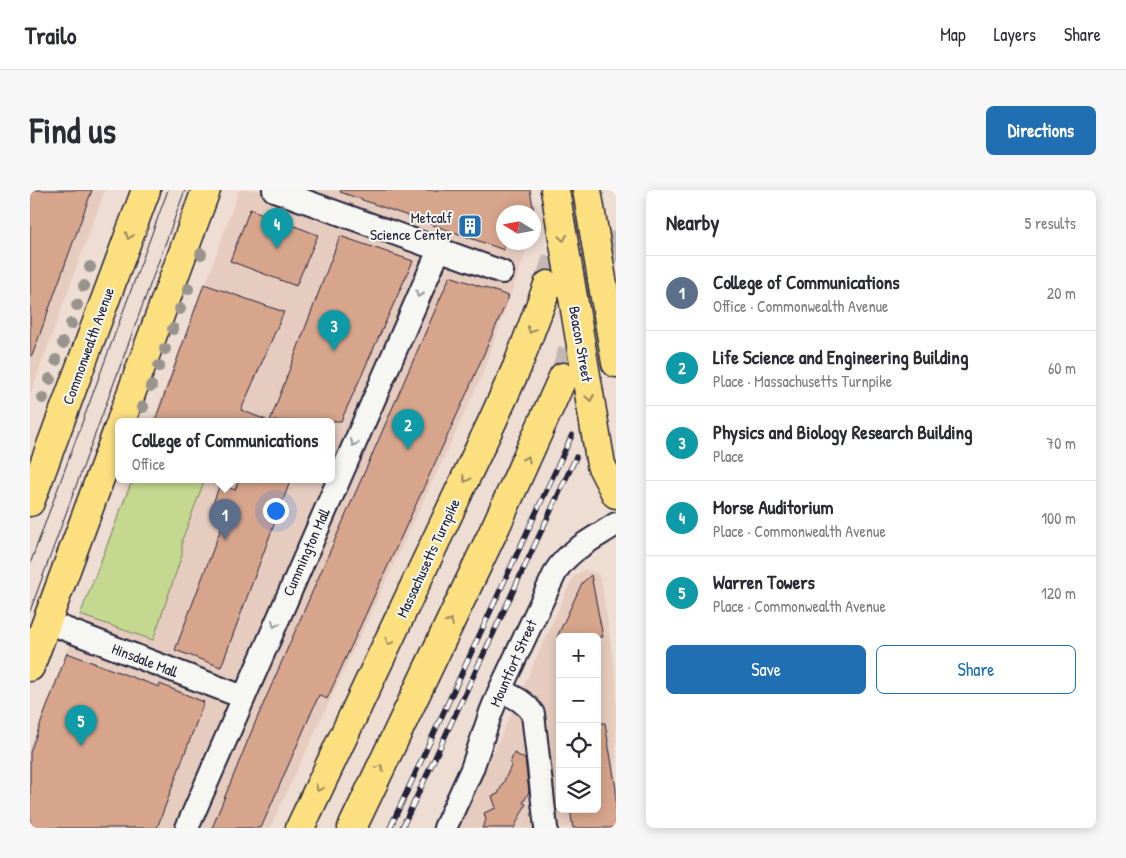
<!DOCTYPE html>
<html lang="en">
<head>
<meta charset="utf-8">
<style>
  :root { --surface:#fff; --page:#f7f7f7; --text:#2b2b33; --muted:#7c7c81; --line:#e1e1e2; --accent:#1f6fb2 }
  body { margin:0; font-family:"Patrick Hand",sans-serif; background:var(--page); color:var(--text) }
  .controls { position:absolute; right:15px; bottom:15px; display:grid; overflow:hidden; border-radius:8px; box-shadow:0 2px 12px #0003 }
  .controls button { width:45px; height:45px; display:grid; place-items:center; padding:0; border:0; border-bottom:1px solid var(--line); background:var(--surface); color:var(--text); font:25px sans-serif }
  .compass { position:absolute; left:466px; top:15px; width:45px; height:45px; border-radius:50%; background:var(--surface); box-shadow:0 2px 12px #0003; rotate:281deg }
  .you { position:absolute; left:245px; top:320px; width:18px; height:18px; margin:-12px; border:4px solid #fff; border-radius:50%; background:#1a73e8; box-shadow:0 0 0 8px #1a73e833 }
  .badge { display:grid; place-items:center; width:32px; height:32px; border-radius:50%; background:var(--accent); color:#fff; font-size:16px; font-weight:700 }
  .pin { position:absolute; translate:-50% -41px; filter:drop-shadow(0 1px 2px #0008) }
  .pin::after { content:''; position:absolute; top:26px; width:18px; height:15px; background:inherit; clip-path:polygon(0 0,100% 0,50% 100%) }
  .popup { position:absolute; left:85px; top:228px; width:220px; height:65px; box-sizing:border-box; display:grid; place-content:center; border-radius:8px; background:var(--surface); filter:drop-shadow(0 1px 4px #0005); font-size:16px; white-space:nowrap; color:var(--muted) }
  .popup b { font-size:19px; color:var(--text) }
  .popup::after { content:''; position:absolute; left:50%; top:100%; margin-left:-10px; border:10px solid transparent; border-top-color:var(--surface) }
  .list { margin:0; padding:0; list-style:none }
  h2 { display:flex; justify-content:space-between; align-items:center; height:65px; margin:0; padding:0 20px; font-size:21px }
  h2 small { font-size:16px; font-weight:400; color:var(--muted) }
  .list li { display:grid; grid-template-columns:32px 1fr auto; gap:15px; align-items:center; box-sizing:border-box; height:75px; padding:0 20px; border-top:1px solid var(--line) }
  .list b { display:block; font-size:19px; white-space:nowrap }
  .list p { margin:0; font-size:16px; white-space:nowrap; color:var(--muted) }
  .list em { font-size:16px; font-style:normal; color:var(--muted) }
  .actions { display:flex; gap:10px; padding:15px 20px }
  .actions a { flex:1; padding:11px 0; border:1px solid var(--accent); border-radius:8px; text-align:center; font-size:18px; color:var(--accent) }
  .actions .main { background:var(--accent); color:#fff }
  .icon { flex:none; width:28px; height:28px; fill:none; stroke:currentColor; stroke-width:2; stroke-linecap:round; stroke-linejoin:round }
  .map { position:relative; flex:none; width:586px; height:638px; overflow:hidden; border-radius:8px }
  header { display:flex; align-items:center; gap:30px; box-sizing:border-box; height:70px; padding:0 25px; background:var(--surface); border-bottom:1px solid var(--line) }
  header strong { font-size:24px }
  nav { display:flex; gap:28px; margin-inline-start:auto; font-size:18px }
  .intro { display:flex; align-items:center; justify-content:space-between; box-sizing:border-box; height:120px; padding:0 30px }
  h1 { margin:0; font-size:35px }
  .button { padding:12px 22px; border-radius:8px; background:var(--accent); color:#fff; font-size:18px; font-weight:700 }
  main { display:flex; gap:30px; padding:0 30px }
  aside { flex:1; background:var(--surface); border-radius:8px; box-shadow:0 2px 12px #0003 }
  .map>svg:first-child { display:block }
  .built { fill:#e6ccbe; fill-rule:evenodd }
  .green { fill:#c4d98f; stroke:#737e65 }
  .building { fill:#d7a48c; stroke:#22223b }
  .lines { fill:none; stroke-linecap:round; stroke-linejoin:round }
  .highway-tunnel { stroke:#c4b8b5; stroke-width:28; stroke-dasharray:28 14; stroke-linecap:butt }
  .minor-casing { stroke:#22223b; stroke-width:26 }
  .major-casing { stroke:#22223b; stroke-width:31 }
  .highway-casing { stroke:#22223b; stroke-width:31 }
  .minor { stroke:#f6f6f2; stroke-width:22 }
  .major { stroke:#fce080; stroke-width:28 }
  .highway { stroke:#fce080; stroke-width:28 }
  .tram { stroke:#22223b; stroke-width:1 }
  .rail-casing { stroke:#22223b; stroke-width:5.5 }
  .rail { stroke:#f6f6f2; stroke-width:4; stroke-dasharray:11; stroke-linecap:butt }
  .tree { fill:#98948d }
  .oneway { stroke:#9a8a61 }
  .oneway2 { stroke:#9797a0 }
  .labels { text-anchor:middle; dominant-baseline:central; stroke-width:4; stroke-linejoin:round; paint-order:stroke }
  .poi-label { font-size:15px; fill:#22223b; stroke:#f6f6f2; text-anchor:end }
  .street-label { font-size:15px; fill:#22223b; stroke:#f6f6f2 }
</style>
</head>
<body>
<header>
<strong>Trailo</strong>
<nav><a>Map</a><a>Layers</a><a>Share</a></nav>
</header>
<div class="intro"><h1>Find us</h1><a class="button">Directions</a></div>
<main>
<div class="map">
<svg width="586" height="638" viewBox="0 0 586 638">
  <rect width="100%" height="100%" fill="#edddd3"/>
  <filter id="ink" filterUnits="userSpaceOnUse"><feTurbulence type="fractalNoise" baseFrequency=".02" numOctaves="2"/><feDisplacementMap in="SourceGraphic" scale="10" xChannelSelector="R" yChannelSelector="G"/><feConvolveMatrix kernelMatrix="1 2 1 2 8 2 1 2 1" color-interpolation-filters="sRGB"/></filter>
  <g filter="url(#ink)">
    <path class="built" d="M0 0H75L0 205Z
      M209 0H500L506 32 504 39 503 22H473V52L499 53 450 190 240 638H0V562L100 289H301V231H122L175 96Z
      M554 380 567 383 571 390 586 488V638H429L543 387ZM530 447H567V619H530Z"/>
    <path class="green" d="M107 289H175L152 350V365L123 450 50 425 100 296Z"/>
    <path class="building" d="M0 0H62L2 166 0 165Z
      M311 0H500L504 22H474V60L310 2Z
      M220 19 288 45 266 96 200 71Z
      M310 46 383 71 311 231H240Z
      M420 86 479 106 437 203 297 509 289 505 231 638H182L225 533Z
      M174 94 254 122 211 220 236 230V231H125Z
      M209 289H261L191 477 145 460 196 325 181 319 190 294 205 300Z
      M561 385 573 447H527L552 393Z
      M37 463 129 497 130 494 174 512 127 638H0V562Z
      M567 533H575L586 599V638H543L540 619H567Z
      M484 563 495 569 499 602 493 613 496 614 484 638H452L456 630 454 623 466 618 462 606 468 604 481 576 480 573Z"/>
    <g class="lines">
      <path class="highway-tunnel" d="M518 95 548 0
        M533 187 575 69 586 32"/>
      <g class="minor-casing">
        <path id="minor" d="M244 0 472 82
          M17 432 213 507
          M470 500C484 507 495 511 503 524L516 638
          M157 638 409 60
          M415 638 442 579 461 522 470 500 526 381C540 359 565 348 586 334"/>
      </g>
      <g class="major-casing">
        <path id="major" d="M525 0 571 275 586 304
          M557 0 586 173
          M91 231 176 0
          M0 312 116 0
          M0 477 89 237"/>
      </g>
      <g class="highway-casing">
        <path id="highway" d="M270 638 462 232 487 177 518 95
          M322 638 466 336 533 187"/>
      </g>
      <use href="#minor" class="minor"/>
      <use href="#major" class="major"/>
      <use href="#highway" class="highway"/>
      <path class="tram" d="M0 374 138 0
        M0 421 155 0"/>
      <g class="rail-casing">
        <path id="rail" d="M360 638 542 245
          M372 638 546 267"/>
      </g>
      <use href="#rail" class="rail"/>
    </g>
    <g class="tree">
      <circle cx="171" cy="64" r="6"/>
      <circle cx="60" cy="77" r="6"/>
      <circle cx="54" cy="96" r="6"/>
      <circle cx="158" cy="99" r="6"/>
      <circle cx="47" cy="115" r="6"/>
      <circle cx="150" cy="119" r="6"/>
      <circle cx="41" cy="134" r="6"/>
      <circle cx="143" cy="139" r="6"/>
      <circle cx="33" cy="153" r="6"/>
      <circle cx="135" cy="159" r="6"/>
      <circle cx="26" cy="170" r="6"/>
      <circle cx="129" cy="176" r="6"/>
      <circle cx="20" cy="189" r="6"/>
      <circle cx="121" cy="196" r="6"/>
      <circle cx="13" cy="208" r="6"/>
      <circle cx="113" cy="217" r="6"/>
    </g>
    <defs><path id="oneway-chevron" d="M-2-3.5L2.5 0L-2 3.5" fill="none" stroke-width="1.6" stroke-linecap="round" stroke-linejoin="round" transform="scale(1.25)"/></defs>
    <g class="oneway">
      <use href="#oneway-chevron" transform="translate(99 46) rotate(110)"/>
      <use href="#oneway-chevron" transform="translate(533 48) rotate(80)"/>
      <use href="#oneway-chevron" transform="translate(501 140) rotate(110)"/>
      <use href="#oneway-chevron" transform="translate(560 208) rotate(80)"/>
      <use href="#oneway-chevron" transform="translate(497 269) rotate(-66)"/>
      <use href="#oneway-chevron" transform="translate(436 289) rotate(115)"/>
      <use href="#oneway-chevron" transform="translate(420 432) rotate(-65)"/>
      <use href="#oneway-chevron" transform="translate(359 452) rotate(116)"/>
      <use href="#oneway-chevron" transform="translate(350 578) rotate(-64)"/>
      <use href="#oneway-chevron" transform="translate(289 598) rotate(116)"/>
    </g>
    <g class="oneway2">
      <use href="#oneway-chevron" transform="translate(389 104) rotate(114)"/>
      <use href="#oneway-chevron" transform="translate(324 253) rotate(114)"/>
      <use href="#oneway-chevron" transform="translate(245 434) rotate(114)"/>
    </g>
  </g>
  <defs>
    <g id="building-square" transform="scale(1.25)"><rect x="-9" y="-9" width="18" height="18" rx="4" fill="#1f6fb2" stroke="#f6f6f2"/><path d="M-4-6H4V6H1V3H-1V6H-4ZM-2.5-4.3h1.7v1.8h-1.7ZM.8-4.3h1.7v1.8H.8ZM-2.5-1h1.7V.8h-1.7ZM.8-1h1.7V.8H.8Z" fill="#fff"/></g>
  </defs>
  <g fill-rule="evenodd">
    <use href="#building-square" x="440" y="36"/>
  </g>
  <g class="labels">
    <g class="poi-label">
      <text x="422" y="27">Metcalf<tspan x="422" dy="17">Science Center</tspan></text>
    </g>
    <g class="street-label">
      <text transform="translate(551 154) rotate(80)">Beacon Street</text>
      <text transform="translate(58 156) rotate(-70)">Commonwealth Avenue</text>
      <text transform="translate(276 362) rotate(-66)">Cummington Mall</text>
      <text transform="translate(398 368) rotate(-65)">Massachusetts Turnpike</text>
      <text transform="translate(115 470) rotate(21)">Hinsdale Mall</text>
      <text transform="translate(483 473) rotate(-66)">Mountfort Street</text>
    </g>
  </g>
</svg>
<div class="controls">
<button>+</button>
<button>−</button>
<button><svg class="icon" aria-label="locate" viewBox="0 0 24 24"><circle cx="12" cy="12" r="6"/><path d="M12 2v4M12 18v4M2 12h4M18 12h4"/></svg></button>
<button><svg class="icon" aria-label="layers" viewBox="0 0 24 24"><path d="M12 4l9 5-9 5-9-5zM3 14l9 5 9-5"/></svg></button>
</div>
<svg class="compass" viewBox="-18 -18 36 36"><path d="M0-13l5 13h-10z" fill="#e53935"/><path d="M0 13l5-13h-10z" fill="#7c7c81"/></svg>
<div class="you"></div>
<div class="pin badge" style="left:195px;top:350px;background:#5c6f8a">1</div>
<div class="popup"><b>College of Communications</b>Office</div>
<div class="pin badge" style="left:378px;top:260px;background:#0f9aa8">2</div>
<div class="pin badge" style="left:304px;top:161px;background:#0f9aa8">3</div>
<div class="pin badge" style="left:247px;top:59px;background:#0f9aa8">4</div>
<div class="pin badge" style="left:51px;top:556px;background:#0f9aa8">5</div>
</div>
<aside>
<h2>Nearby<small>5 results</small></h2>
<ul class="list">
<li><span class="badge" style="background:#5c6f8a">1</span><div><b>College of Communications</b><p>Office · Commonwealth Avenue</p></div><em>20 m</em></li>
<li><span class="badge" style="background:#0f9aa8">2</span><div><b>Life Science and Engineering Building</b><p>Place · Massachusetts Turnpike</p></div><em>60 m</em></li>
<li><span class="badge" style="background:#0f9aa8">3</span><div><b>Physics and Biology Research Building</b><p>Place</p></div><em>70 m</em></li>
<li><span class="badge" style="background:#0f9aa8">4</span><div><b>Morse Auditorium</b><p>Place · Commonwealth Avenue</p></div><em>100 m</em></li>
<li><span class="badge" style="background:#0f9aa8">5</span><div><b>Warren Towers</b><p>Place · Commonwealth Avenue</p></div><em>120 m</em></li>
</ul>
<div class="actions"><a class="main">Save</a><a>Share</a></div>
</aside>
</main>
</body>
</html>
